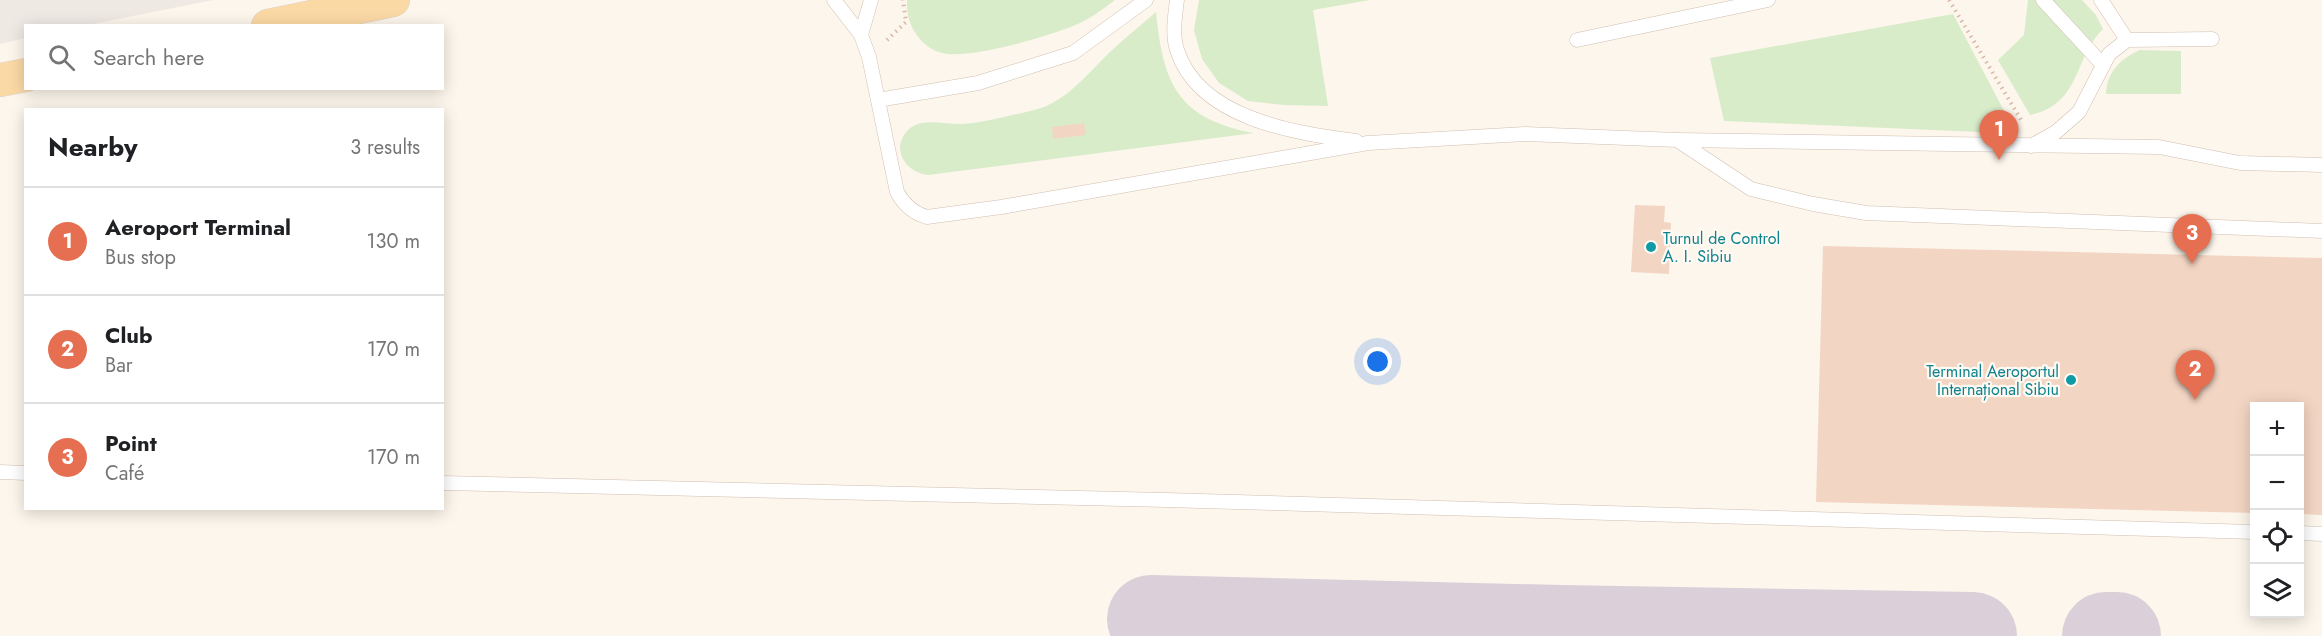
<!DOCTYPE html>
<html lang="en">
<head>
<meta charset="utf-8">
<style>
  :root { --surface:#fff; --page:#f6f6f6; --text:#202124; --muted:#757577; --line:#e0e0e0; --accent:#e76f51 }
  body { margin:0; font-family:Jost,sans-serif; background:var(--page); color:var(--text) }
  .controls { position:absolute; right:18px; bottom:18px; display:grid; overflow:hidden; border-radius:0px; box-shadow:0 3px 15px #0003 }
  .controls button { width:54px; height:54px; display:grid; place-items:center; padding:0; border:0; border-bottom:2px solid var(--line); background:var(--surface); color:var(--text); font:30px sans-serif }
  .you { position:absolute; left:1378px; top:362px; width:21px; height:21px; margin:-15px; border:4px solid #fff; border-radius:50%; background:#1a73e8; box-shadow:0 0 0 9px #1a73e833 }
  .badge { display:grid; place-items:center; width:39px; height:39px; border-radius:50%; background:var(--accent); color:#fff; font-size:20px; font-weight:700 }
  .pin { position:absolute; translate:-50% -50px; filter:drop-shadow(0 2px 3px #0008) }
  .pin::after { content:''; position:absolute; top:32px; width:21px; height:18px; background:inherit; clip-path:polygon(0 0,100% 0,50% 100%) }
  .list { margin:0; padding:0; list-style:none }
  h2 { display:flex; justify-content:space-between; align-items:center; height:78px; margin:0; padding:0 24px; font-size:26px }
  h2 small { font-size:20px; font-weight:400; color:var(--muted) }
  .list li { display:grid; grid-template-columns:39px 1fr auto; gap:18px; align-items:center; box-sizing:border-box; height:108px; padding:0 24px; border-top:2px solid var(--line) }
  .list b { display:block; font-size:22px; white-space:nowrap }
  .list p { margin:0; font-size:20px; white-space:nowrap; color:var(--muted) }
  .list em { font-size:20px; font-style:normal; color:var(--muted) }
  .icon { flex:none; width:33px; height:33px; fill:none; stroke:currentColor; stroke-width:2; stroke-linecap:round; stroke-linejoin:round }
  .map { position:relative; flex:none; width:2322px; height:636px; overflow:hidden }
  .search { position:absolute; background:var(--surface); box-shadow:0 3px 15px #0003; left:24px; top:24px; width:420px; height:66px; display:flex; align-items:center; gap:15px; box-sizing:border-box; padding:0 21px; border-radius:0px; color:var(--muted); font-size:22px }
  .panel { position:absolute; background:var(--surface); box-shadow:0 3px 15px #0003; left:24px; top:108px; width:420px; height:402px; border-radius:0px }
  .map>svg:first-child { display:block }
  .industrial { fill:#efe9e4 }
  .green { fill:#d8ecc9 }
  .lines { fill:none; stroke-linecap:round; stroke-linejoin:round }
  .taxiway { stroke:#dbcfda; stroke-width:88 }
  .building { fill:#f3d5c3 }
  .lane-casing { stroke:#d1beb0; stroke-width:15 }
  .primary-casing { stroke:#dad1cd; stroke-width:34 }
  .path { stroke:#d9b8a5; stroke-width:4; stroke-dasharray:1.5 4.5; stroke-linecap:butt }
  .lane { stroke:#fff; stroke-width:14 }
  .primary { stroke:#fbd9a5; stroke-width:33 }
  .culture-dot { fill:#0f9aa8; stroke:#fffaf3; stroke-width:2 }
  .labels { text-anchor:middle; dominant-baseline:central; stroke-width:4.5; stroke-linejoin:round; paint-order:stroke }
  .culture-label { font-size:16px; fill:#0d838f; stroke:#fffaf3; text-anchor:start }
</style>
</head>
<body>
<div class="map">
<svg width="2322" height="636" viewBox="0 0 2322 636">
  <rect width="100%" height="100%" fill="#fdf6ec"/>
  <path class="industrial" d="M0 0H213L88 25 26 26 25 38 0 44Z"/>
  <path class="green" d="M907 0H1115C1104 8 1093 17 1080 23 1054 35 969 60 942 53 919 47 905 22 907 0Z
    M1199 0H1370L1313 10 1328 106 1284 105 1248 101 1219 83 1202 59 1194 30Z
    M2028 0H2082L2096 15 2103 29C2073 58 2082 104 2030 115L1998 60 2024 35Z
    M1156 12C1163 84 1178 119 1254 133L928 175C904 172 890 147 909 129 923 117 947 125 963 124 976 123 991 120 1004 117 1017 114 1032 111 1044 107 1071 96 1090 71 1111 51 1125 38 1141 25 1156 12Z
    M1953 14 2011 124 1979 132 1724 121 1710 58Z
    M2140 50 2181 51V94H2106C2107 72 2120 59 2140 50Z"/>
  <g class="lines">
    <path class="taxiway" d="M1151 619 1561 629 1973 636
      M2106 636H2117"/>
  </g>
  <path class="building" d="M1084 123 1086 135 1053 139 1052 127Z
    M1635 205 1665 206 1664 222 1671 223 1669 274 1631 272Z
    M1823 246 2322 258V515L2300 514V406H2254V513L1816 502Z"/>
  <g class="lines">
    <g class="lane-casing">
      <path id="lane" d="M834 0 861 35 869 57 897 192C904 205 913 213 927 217L1001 207 1368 143 1525 134 1677 140 1751 189 1813 204 1866 213 2322 231
        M1177 0C1175 16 1172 34 1177 50 1199 119 1295 133 1356 141
        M2043 0 2103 65
        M2101 0 2127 40
        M861 35 871 0
        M1577 40 1768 0
        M878 100 978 83 1073 53 1146 0
        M1678 140 2159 147 2240 163 2322 165
        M2031 146 2056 132 2079 112 2109 54 2127 40 2212 39
        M0 472 26 473
        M442 483 1166 500 2254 532
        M2300 533 2322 534"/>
    </g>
    <g class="primary-casing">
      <path id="primary" d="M268 26 393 0
        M0 80 26 75"/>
    </g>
    <path class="path" d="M1949 0 2023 123
      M887 40 906 22 903 0"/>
    <use href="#lane" class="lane"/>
    <use href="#primary" class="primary"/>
  </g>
  <g class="culture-dot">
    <circle cx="1651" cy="247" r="6"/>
    <circle cx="2071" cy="380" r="6"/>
  </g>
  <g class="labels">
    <g class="culture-label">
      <text x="1663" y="238">Turnul de Control<tspan x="1663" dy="18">A. I. Sibiu</tspan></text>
      <text x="2059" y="371" text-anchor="end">Terminal Aeroportul<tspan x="2059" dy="18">Internațional Sibiu</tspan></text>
    </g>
  </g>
</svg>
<div class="controls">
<button>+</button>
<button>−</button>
<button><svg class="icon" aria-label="locate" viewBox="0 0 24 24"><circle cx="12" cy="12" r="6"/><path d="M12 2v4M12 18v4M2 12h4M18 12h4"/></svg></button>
<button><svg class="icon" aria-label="layers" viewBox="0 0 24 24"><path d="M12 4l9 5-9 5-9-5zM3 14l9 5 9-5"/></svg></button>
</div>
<div class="you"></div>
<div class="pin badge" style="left:1999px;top:160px">1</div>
<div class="pin badge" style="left:2195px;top:400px">2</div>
<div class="pin badge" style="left:2192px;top:264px">3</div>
<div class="search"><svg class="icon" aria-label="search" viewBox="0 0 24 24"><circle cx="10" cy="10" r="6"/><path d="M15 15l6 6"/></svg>Search here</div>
<section class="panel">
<h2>Nearby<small>3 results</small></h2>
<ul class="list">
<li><span class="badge">1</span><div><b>Aeroport Terminal</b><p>Bus stop</p></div><em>130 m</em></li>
<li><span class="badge">2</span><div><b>Club</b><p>Bar</p></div><em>170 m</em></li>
<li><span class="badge">3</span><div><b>Point</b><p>Café</p></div><em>170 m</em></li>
</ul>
</section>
</div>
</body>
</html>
